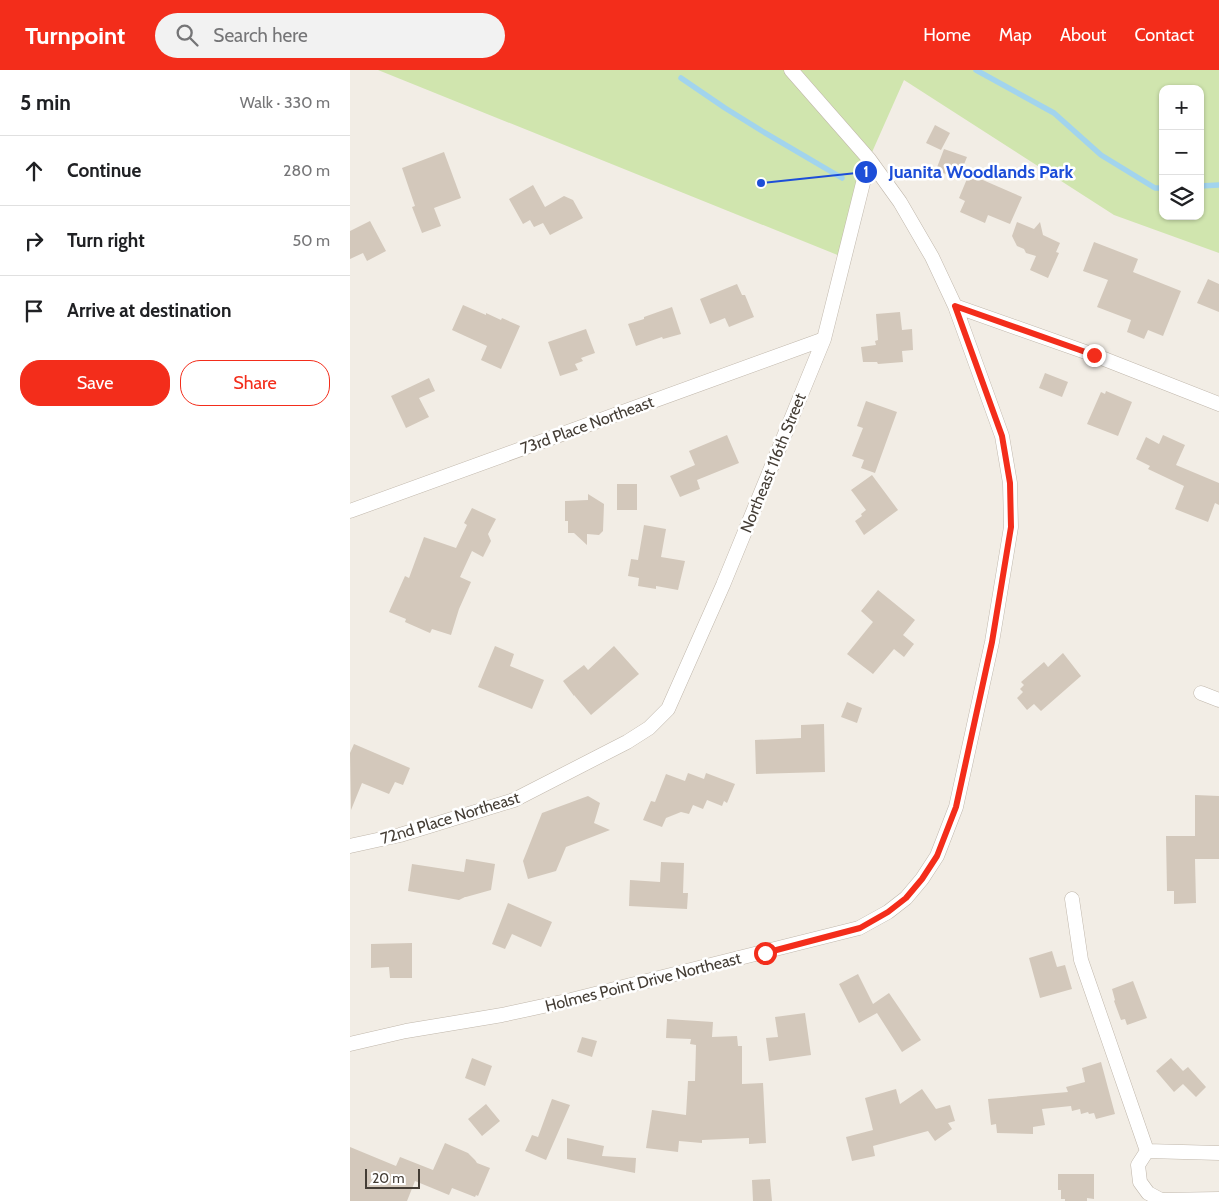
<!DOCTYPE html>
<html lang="en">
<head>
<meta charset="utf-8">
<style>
  :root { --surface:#fff; --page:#f2f2f2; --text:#202124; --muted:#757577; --line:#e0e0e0; --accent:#f32d1b }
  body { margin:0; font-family:Cabin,sans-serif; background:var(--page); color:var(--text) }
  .controls { position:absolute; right:15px; top:15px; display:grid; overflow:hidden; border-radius:10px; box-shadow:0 1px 4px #0004 }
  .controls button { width:45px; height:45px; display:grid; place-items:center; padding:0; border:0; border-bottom:1px solid var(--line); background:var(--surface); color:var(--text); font:25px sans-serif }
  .scale { position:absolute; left:15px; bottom:12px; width:55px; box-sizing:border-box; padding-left:5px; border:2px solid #443d35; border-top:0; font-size:14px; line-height:18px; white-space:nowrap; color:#443d35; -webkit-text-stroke:4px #fff; paint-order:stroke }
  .stop { position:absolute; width:15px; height:15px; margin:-11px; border:4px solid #f32d1b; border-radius:50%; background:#fff }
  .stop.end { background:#f32d1b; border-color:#fff; box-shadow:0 1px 5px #0008 }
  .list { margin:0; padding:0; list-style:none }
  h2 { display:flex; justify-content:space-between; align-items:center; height:65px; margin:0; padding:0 20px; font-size:21px }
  h2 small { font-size:16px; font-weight:400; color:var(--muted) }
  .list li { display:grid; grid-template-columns:32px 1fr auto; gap:15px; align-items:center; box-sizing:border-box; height:70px; padding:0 20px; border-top:1px solid var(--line) }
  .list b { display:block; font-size:19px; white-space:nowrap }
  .list em { font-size:16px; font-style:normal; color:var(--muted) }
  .actions { display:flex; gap:10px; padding:15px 20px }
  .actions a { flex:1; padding:11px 0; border:1px solid var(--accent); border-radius:20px; text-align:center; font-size:18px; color:var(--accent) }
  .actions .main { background:var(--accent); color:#fff }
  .icon { flex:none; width:28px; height:28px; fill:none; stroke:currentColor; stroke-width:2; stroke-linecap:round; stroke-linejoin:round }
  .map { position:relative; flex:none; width:869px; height:1131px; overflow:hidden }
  header { display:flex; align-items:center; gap:30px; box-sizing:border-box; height:70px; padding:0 25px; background:var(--accent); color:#fff }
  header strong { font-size:24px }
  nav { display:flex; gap:28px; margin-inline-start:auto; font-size:18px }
  .search { width:350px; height:45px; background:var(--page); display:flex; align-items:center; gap:12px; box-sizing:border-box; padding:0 18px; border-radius:28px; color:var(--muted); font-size:19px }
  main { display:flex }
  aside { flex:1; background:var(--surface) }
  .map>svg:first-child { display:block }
  .green { fill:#d0e5ae; fill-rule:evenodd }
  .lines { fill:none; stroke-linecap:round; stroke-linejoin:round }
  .stream { stroke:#a2d4ed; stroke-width:5.5 }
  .building { fill:#d3c8bb }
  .street-casing { stroke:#c0b7ab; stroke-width:15 }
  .street { stroke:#fff; stroke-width:14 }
  .route { stroke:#f32d1b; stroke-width:6 }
  .labels { text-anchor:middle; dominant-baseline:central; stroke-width:5; stroke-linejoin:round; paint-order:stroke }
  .street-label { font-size:16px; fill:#443d35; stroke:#fff }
  .leader { fill:none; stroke:#1d4ed8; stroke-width:2 }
  .callout-dot { fill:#1d4ed8; stroke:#fff; stroke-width:2 }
  .mark-label { font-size:15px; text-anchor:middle; font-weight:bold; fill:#fff }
  .callout-label { font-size:18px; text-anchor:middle; font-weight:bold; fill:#1d4ed8; stroke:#fff; stroke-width:5; stroke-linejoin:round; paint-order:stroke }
</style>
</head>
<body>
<header>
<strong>Turnpoint</strong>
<div class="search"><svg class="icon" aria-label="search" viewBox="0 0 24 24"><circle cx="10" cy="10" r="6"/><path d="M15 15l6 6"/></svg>Search here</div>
<nav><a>Home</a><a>Map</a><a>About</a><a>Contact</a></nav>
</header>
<main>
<aside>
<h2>5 min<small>Walk · 330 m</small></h2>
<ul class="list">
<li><svg class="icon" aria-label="ahead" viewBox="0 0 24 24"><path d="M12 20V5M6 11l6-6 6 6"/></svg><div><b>Continue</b></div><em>280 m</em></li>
<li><svg class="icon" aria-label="right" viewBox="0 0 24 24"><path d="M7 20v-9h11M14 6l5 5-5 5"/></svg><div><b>Turn right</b></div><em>50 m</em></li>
<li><svg class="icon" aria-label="arrive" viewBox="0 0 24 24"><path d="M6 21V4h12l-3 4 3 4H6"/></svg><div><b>Arrive at destination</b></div></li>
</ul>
<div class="actions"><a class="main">Save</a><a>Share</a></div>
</aside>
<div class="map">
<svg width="869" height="1131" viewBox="0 0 869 1131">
  <rect width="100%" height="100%" fill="#f2ede5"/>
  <path class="green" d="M28 0H869V183L764 145 554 10 519 89 495 188ZM813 19H850V146H813Z"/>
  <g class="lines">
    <path class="stream" d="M626 0 704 43 751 85 805 118H813
      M331 8 375 38 412 61 492 108
      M850 116 869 115"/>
  </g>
  <path class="building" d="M585 55 600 63 591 80 576 73Z
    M594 79 617 87 608 109 586 100Z
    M94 82 111 128 84 138 91 156 72 163 62 137 65 136 52 98Z
    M619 104 672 127 660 154 638 145 635 153 610 142 615 131 609 128Z
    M183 115 195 137 214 126 223 130 233 148 200 165 193 153 184 157 180 150 173 154 159 129Z
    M20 151 36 181 17 191 13 183 0 189V161Z
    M667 152 684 159 690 152 693 165 710 173 706 182 709 183 698 208 680 200 686 186 676 183 674 179 667 176 662 166Z
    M744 172 788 189 783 202 831 221 813 266 798 260 794 269 777 262 781 250 747 237 758 210 733 201Z
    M858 209 869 214V242L847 233Z
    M387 214 392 225H395L404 247 379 257 375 248 360 254 350 229Z
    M113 235 136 245V243L151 250 152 248 170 256 151 299 131 290 137 276 102 260Z
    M322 237 331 264 313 269 312 267 286 276 278 254 294 249V247Z
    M550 242 552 260 562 259 563 280 552 281 553 292 528 294 527 292H513L511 277 526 275 525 271 528 270 526 244Z
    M236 259 245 283 231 288 233 291 225 294 228 300 210 306 198 272Z
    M695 303 718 312 712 327 689 318Z
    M79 308 85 321 69 328 79 347 56 358 41 326Z
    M756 321 782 332 768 366 737 354 751 322 755 324Z
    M516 331 547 342 525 403 511 398 514 390 502 386 513 358 507 356Z
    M377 365 389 393 347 410 350 419 330 427 320 406 345 395 339 381Z
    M813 365 835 375 826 395 869 413V435L865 433 858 452 825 439 834 416 798 399 800 396 786 389 796 367 809 374Z
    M522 405 548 440 514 465 505 451 512 446 511 444 516 440 501 420Z
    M267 414H287V440H267Z
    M238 424 254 434 253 461 249 465 237 464V475L224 463H218V451H215V431L238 430Z
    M122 438 146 449 138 464 141 471 133 487 122 481 110 507 121 512 109 539 101 565 82 559 80 563 55 552 56 549 39 542 55 506 59 508 74 467 106 478 117 455 114 453Z
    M294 455 316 459 311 487 335 491 328 520 306 516V519L288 516 289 508 278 506 281 489 288 490Z
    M528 520 565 550 553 565 564 574 554 587 544 579 523 604 497 584 523 552 511 541Z
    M145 576 164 584 160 596 194 610 182 639 128 617Z
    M264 576 289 604 241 645 224 625V626L213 611 234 595 238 600Z
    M713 583 731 606 691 641 684 634 677 640 667 628 673 622 670 619 674 615 671 612 694 592 698 597Z
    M497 632 512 638 507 653 491 647Z
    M474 654 475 702 406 704 405 670 451 668V655Z
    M4 674 60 698 53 715 45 712 39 724 12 713 1 740 0 683Z
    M338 703 354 709 356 703 385 714 377 733 374 731 372 736 357 730 353 739 343 735 339 744 331 742 316 748 312 757 293 750 301 731 305 732 316 704 335 711Z
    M845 725 869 726V789H845L846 833 824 834V821H817L816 766H845Z
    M238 726 250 733 244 753 260 760 216 777 206 801 178 809 173 791 192 743Z
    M116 789 145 794 141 820 116 827H115L109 830 58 821 62 794 114 802Z
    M311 792 334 793 333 823H338L337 839 279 836 280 810 310 812Z
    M158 833 202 852 191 877 162 864 155 879 142 874Z
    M62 873V908H40L39 897 21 898V874Z
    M702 881 707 897 715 895 722 919 690 928 679 888Z
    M508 904 523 934 539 923 571 970 552 982 527 943 509 953 489 914Z
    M783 911 797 948 777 955 775 949 771 950 764 931 765 930 762 919Z
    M455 943 461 985 419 991 416 968 428 967 425 947Z
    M317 949 363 952 362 967 387 966 388 976H392V1014L413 1013 416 1073 399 1074V1068L352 1070V1073L329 1071 328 1082 296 1078 302 1040 336 1045 338 1011H345L346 975 340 974 341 969 316 968Z
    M232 967 247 971 242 987 227 982Z
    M122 988 142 996 135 1016 115 1008Z
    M821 988 833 1001 838 997 856 1017 846 1027 833 1014 824 1022 806 1001Z
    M751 992 765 1044 746 1049 744 1043 739 1044 738 1042 731 1044 730 1039 722 1041 721 1036 692 1039 695 1055 683 1057V1064L647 1063 646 1054 641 1055 638 1029 718 1022 716 1017 735 1012 732 998Z
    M546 1019 550 1034 572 1019 586 1039 600 1035 605 1051 598 1053 602 1059 585 1071 578 1061 523 1076 525 1086 502 1091 496 1067 523 1060 515 1028Z
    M202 1029 220 1035 196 1090 175 1081 182 1065 188 1067Z
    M136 1034 150 1051 132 1066 118 1049Z
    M217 1068 254 1076 252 1086 286 1088 285 1103 217 1089Z
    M95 1073 118 1083 125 1090 127 1093 140 1098 128 1126 126 1125 125 1127 102 1118 99 1125 65 1111 57 1131H0V1077L46 1096 50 1087 83 1100Z
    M708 1104H744V1129L737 1128V1131H715V1129H711V1120H708Z
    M420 1109 422 1131H403L402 1110Z"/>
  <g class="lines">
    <g class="street-casing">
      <path id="street" d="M605 236 744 285 869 334
        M0 441 474 269
        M851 623 869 630
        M0 776 50 765 164 730 277 672 299 658 318 639 373 515 474 269 519 89
        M722 829 731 890 797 1081 788 1095 790 1112 798 1123 811 1130 869 1129
        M0 974 56 961 152 945 221 930 509 858 538 842 556 828 572 809 587 786 606 737 642 572 661 457 660 413 652 366 605 236 582 187 550 132 519 89 441 0
        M797 1081 869 1083"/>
    </g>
    <use href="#street" class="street"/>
  </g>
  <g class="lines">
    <path class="route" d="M415 883 510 858 538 842 556 828 572 809 587 786 606 737 642 572 661 457 660 413 652 366 605 236 744 285"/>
  </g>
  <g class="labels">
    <g class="street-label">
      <text transform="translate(237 355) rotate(-20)">73rd Place Northeast</text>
      <text transform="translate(423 393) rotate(-68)">Northeast 116th Street</text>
      <text transform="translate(100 748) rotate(-17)">72nd Place Northeast</text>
      <text transform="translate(293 912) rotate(-14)">Holmes Point Drive Northeast</text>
    </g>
  </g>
  <path class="leader" d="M411 113L516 102"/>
  <g class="callout-dot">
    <circle cx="411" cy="113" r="5"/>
    <circle cx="516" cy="102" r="12"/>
  </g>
  <g class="mark-label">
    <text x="516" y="107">1</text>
  </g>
  <g class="callout-label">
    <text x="631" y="108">Juanita Woodlands Park</text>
  </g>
</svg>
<div class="controls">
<button>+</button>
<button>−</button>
<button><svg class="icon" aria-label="layers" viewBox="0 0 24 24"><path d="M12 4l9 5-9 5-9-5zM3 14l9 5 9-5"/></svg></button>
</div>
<div class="scale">20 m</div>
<div class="stop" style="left:415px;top:883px"></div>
<div class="stop end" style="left:744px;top:285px"></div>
</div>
</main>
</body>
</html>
